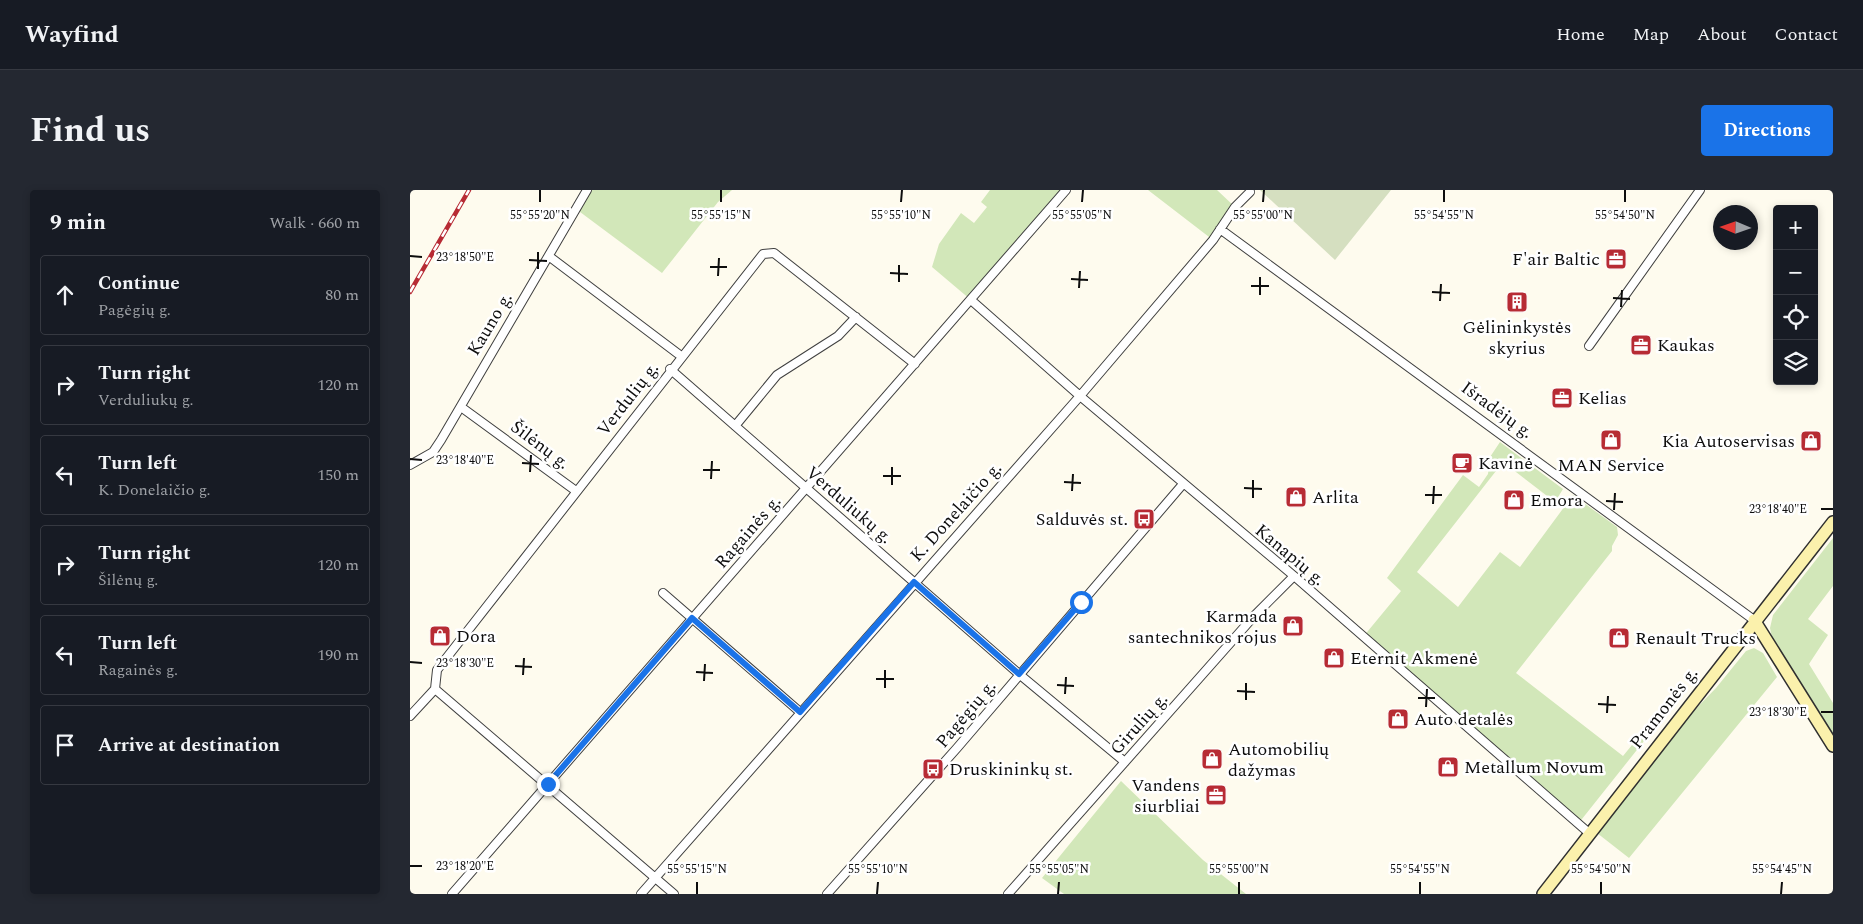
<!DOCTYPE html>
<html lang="en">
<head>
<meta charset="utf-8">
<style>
  :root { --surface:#171b24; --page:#242831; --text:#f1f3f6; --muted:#9ea1a6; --line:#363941; --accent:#1a73e8 }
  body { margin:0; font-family:Spectral,serif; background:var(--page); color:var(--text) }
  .controls { position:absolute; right:15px; top:15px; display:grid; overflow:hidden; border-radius:5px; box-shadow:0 2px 8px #0003 }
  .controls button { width:45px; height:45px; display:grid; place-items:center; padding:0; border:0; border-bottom:1px solid var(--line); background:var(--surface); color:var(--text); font:25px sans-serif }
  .compass { position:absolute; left:1303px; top:15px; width:45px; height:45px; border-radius:50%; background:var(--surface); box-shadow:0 2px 8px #0003; rotate:272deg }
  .stop { position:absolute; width:15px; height:15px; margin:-11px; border:4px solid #1a73e8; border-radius:50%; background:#fff }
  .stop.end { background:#1a73e8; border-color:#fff; box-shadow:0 1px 5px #0008 }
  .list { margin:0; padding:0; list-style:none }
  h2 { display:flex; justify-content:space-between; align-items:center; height:65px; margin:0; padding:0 20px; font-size:21px }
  h2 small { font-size:16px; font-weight:400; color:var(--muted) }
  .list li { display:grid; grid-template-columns:32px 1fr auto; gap:15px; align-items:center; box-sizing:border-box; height:80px; margin:0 10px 10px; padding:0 10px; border:1px solid var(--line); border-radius:5px }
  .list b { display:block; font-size:19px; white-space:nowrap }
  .list p { margin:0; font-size:16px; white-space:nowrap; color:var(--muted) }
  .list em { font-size:16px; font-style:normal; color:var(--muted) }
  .icon { flex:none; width:28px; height:28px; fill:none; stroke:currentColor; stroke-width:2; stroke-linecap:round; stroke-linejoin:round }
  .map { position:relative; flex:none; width:1423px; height:704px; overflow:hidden; border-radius:5px }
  header { display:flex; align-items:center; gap:30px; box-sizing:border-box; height:70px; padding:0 25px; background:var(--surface); border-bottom:1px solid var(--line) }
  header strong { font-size:24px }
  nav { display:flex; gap:28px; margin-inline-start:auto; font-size:18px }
  .intro { display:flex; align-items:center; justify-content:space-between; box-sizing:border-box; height:120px; padding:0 30px }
  h1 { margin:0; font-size:35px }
  .button { padding:12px 22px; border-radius:5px; background:var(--accent); color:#fff; font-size:18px; font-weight:700 }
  main { display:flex; gap:30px; padding:0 30px }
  aside { flex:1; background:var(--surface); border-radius:5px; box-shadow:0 2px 8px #0003 }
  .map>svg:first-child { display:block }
  .green { fill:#d2e7b9 }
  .cemetery { fill:#d5dfc0 }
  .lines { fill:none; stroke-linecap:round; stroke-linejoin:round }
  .street-casing { stroke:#404040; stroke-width:10 }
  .secondary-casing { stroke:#2f2f2f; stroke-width:14 }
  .street { stroke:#fff; stroke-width:8 }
  .secondary { stroke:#fbf1ac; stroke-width:11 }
  .rail-casing { stroke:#b72b34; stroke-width:4.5 }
  .rail { stroke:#fff; stroke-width:2.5; stroke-dasharray:8; stroke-linecap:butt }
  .route { stroke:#1a73e8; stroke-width:6 }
  .ticks { fill:none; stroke:#0d0d0d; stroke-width:2 }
  .labels { text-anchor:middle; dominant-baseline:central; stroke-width:5; stroke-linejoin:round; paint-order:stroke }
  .poi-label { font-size:18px; fill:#0d0d0d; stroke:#fff; text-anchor:start }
  .street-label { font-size:18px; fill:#0d0d0d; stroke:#fff }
  .ticks-label { font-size:12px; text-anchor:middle; fill:#0d0d0d; stroke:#fff; stroke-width:5; stroke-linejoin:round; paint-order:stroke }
</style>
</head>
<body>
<header>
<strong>Wayfind</strong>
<nav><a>Home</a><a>Map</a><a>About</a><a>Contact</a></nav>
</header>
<div class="intro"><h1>Find us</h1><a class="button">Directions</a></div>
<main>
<aside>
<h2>9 min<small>Walk · 660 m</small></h2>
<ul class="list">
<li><svg class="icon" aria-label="ahead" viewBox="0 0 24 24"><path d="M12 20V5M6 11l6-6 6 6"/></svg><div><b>Continue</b><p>Pagėgių g.</p></div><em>80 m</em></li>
<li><svg class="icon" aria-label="right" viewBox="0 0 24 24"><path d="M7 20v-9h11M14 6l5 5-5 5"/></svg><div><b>Turn right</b><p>Verduliukų g.</p></div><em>120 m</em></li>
<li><svg class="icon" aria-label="left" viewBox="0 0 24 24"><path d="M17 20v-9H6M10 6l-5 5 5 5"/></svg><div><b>Turn left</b><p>K. Donelaičio g.</p></div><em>150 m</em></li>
<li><svg class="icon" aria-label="right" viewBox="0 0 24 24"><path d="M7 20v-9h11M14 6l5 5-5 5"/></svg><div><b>Turn right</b><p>Šilėnų g.</p></div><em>120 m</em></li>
<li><svg class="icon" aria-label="left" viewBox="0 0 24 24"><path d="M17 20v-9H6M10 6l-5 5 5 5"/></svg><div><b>Turn left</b><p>Ragainės g.</p></div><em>190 m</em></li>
<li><svg class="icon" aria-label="arrive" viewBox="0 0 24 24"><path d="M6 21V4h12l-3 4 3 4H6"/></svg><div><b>Arrive at destination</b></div></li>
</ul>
</aside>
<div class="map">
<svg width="1423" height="704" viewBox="0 0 1423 704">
  <rect width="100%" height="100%" fill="#fefbee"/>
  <path class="green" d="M177 0H322L308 12 252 83 166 19Z
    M580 0H656L561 110 522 77 529 54 551 23 564 33 577 17 571 12Z
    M738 0H807L825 17 803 50Z
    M1090 252 1153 299 1145 312 1093 272 1007 382 1048 417 1090 362 1110 377 1163 305 1207 337 1208 345 1202 356V361L1106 483 1213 566 1231 544 1234 551 1168 634 953 447 991 401 977 388 1053 285 1069 297 1078 284 1080 267Z
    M1423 348V396L1398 429 1418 445 1399 474 1423 513V547L1362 448 1360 438 1363 425Z
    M1344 458 1353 463 1367 487 1219 668 1187 643 1275 530 1306 498 1336 461Z
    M711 591 793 670 836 704H654L632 688Z"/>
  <path class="cemetery" d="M850 0H981L925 70Z"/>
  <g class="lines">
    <g class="street-casing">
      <path id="street" d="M810 39 1344 430
        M140 67 271 166
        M561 110 670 206 884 386 1179 643
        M1179 156 1290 0
        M260 179 609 484 715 572
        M51 217 166 301
        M325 236 367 185 428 146 446 127
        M0 275 23 262 31 250 177 0
        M253 403 390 522
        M25 499 264 704
        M0 526 25 499 27 480 353 64 364 63 505 174
        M42 704 656 0
        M231 704 670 206 803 50 825 17 840 2
        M417 704 547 558 773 294
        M598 704 845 425 884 386"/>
    </g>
    <g class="secondary-casing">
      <path id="secondary" d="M1344 430 1423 556
        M1133 704 1423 332"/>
    </g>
    <use href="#street" class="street"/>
    <use href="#secondary" class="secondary"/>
    <g class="rail-casing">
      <path id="rail" d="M0 102 59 0"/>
    </g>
    <use href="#rail" class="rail"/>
  </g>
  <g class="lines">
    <path class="route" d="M138 594 282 428 390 522 504 392 609 484 671 412"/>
  </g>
  <path class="ticks" d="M130 12V0M311 12V0M491 12 492 0M672 12 673 0M853 12 854 0M1034 12V0M1215 12V0M0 66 12 67M119 70 137 71M300 77H317M128 79V62M480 83 498 84M308 86 309 68M661 89 678 90M489 92V75M841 96H859M669 98 670 81M1022 102 1040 103M850 105V87M1203 108 1220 109M1030 111 1031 94M1211 117 1212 100M0 269 12 270M112 273 129 274M293 280H310M120 282 121 265M473 286H491M301 289 302 271M654 292 671 293M482 295V277M834 298 852 299M662 301 663 284M1015 305H1032M843 308V290M1196 311 1213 312M1023 314 1024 296M1411 319H1423M1204 320 1205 303M0 472 12 473M105 476 122 477M286 482 303 483M113 485 114 468M466 489H484M294 491 295 474M647 495 664 496M475 498V480M827 501 845 502M655 504 656 487M1008 508H1025M836 510V493M1188 514 1206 515M1016 517 1017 499M1411 522H1423M1197 523 1198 506M0 676H12M287 704V692M467 704 468 692M648 704 649 692M829 704V692M1010 704V692M1191 704V692M1371 704 1372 692"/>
  <defs>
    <g id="office-square" transform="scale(1.125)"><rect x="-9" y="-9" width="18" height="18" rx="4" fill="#b72b34" stroke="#fff"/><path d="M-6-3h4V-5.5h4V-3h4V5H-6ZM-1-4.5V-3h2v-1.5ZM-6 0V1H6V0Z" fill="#fff"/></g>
    <g id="building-square" transform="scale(1.125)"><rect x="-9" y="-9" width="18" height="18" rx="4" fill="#b72b34" stroke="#fff"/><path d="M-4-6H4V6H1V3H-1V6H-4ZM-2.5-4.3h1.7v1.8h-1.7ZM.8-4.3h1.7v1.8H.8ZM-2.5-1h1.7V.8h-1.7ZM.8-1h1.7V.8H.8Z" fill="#fff"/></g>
    <g id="shop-square" transform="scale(1.125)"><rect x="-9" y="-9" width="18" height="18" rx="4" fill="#b72b34" stroke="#fff"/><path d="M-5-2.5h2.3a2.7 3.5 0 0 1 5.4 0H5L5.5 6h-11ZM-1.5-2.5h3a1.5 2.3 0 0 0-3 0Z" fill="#fff"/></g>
    <g id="cafe-square" transform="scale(1.125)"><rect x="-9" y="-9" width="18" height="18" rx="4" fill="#b72b34" stroke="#fff"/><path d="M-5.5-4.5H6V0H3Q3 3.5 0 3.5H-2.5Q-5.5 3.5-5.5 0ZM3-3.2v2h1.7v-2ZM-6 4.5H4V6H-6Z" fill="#fff"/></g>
    <g id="bus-square" transform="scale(1.125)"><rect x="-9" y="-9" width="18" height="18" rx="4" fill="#b72b34" stroke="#fff"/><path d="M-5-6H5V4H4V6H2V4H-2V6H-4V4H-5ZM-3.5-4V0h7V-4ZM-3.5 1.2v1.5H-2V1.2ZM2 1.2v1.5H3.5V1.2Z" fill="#fff"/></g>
  </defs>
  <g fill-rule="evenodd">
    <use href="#office-square" x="1206" y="69"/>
    <use href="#building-square" x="1107" y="112"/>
    <use href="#office-square" x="1231" y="155"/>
    <use href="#office-square" x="1152" y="208"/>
    <use href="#shop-square" x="1201" y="250"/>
    <use href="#shop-square" x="1401" y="251"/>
    <use href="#cafe-square" x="1052" y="273"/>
    <use href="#shop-square" x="886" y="307"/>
    <use href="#shop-square" x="1104" y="310"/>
    <use href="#bus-square" x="734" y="329"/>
    <use href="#shop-square" x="883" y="436"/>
    <use href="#shop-square" x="30" y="446"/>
    <use href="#shop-square" x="1209" y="448"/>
    <use href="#shop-square" x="924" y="468"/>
    <use href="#shop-square" x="988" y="529"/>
    <use href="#shop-square" x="802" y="569"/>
    <use href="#shop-square" x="1038" y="577"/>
    <use href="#bus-square" x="523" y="579"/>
    <use href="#office-square" x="806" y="605"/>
  </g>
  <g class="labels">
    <g class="poi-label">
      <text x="1190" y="69" text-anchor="end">F'air Baltic</text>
      <text x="1107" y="137" text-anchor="middle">Gėlininkystės<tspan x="1107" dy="21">skyrius</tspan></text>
      <text x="1247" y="155">Kaukas</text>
      <text x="1168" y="208">Kelias</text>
      <text x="1385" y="251" text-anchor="end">Kia Autoservisas</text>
      <text x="1068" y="273">Kavinė</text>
      <text x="1201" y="275" text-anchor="middle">MAN Service</text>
      <text x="902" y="307">Arlita</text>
      <text x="1120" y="310">Emora</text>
      <text x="718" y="329" text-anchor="end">Salduvės st.</text>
      <text x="867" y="426" text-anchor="end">Karmada<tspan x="867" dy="21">santechnikos rojus</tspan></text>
      <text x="46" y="446">Dora</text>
      <text x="1225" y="448">Renault Trucks</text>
      <text x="940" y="468">Eternit Akmenė</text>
      <text x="1004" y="529">Auto detalės</text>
      <text x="818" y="559">Automobilių<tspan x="818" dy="21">dažymas</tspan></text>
      <text x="1054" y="577">Metallum Novum</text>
      <text x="539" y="579">Druskininkų st.</text>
      <text x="790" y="595" text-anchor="end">Vandens<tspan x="790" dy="21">siurbliai</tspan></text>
    </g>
    <g class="street-label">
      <text transform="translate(80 134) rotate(-59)">Kauno g.</text>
      <text transform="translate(218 209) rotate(-52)">Verdulių g.</text>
      <text transform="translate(1087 220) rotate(36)">Išradėjų g.</text>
      <text transform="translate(130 255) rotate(37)">Šilėnų g.</text>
      <text transform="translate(439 315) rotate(41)">Verduliukų g.</text>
      <text transform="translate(546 322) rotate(-48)">K. Donelaičio g.</text>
      <text transform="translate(338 342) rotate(-49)">Ragainės g.</text>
      <text transform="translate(880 365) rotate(40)">Kanapių g.</text>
      <text transform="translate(1254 518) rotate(-52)">Pramonės g.</text>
      <text transform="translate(556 524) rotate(-50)">Pagėgių g.</text>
      <text transform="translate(729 534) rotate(-48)">Girulių g.</text>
    </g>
  </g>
  <g class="ticks-label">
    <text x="130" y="29">55°55'20"N</text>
    <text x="311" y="29">55°55'15"N</text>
    <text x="491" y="29">55°55'10"N</text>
    <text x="672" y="29">55°55'05"N</text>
    <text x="853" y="29">55°55'00"N</text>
    <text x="1034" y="29">55°54'55"N</text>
    <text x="1215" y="29">55°54'50"N</text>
    <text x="55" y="71">23°18'50"E</text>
    <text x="55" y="274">23°18'40"E</text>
    <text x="1368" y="323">23°18'40"E</text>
    <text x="55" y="477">23°18'30"E</text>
    <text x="1368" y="526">23°18'30"E</text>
    <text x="55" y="680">23°18'20"E</text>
    <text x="287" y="683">55°55'15"N</text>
    <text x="468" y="683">55°55'10"N</text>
    <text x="649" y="683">55°55'05"N</text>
    <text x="829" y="683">55°55'00"N</text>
    <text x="1010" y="683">55°54'55"N</text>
    <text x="1191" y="683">55°54'50"N</text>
    <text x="1372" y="683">55°54'45"N</text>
  </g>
</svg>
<div class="controls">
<button>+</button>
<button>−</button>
<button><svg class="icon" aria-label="locate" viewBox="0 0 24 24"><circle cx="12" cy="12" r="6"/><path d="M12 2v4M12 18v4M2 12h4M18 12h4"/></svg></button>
<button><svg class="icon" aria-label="layers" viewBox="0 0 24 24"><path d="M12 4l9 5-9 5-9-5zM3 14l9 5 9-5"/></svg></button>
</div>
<svg class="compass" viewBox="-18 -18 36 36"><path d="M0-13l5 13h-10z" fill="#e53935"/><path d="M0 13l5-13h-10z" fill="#9ea1a6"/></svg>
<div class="stop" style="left:671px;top:412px"></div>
<div class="stop end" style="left:138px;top:594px"></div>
</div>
</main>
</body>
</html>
